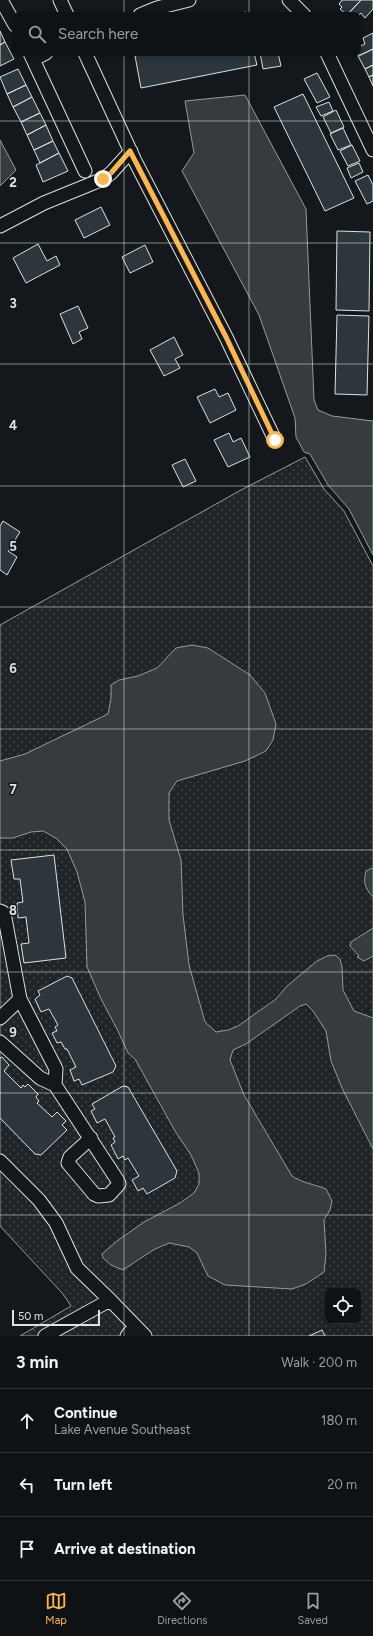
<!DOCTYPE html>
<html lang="en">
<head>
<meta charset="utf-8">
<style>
  :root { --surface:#0f1215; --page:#1d2022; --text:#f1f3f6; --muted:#9b9ea0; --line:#2f3234; --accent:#ffb74d }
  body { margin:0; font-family:Figtree,sans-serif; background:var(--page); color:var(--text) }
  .controls { position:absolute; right:12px; bottom:12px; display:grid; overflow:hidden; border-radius:8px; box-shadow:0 2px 10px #0003 }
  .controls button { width:36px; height:36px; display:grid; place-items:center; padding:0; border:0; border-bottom:1px solid var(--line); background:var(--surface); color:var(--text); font:20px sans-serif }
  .scale { position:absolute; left:12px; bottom:10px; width:88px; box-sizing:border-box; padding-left:4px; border:2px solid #d8e6dc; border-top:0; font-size:11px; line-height:14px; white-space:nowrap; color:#d8e6dc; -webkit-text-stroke:3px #14181c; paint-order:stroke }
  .stop { position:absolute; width:12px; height:12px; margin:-9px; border:3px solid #ffb74d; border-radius:50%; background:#fff }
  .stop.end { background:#ffb74d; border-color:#fff; box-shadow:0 1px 4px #0008 }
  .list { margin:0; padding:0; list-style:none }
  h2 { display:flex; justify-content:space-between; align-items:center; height:52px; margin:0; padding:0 16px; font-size:17px }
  h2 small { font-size:13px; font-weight:400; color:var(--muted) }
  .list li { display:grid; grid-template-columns:26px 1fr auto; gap:12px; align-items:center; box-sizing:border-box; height:64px; padding:0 16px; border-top:1px solid var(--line) }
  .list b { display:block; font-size:15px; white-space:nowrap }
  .list p { margin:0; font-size:13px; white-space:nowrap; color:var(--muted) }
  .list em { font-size:13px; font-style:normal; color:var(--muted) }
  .icon { flex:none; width:22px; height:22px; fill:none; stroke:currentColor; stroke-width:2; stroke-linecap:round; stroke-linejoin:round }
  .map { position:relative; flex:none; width:373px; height:1336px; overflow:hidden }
  .search { position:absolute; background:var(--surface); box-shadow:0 2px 10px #0003; left:12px; right:12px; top:12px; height:44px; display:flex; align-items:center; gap:10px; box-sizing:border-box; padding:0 14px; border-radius:8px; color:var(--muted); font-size:15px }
  .sheet { height:244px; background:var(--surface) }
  nav { display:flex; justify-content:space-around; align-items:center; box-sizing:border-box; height:56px; border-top:1px solid var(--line); background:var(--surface); font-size:11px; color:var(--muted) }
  nav a { display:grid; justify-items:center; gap:2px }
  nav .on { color:var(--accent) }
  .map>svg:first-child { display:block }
  .grass { fill:url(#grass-dots); stroke:#939e99; fill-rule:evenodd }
  .water { fill:#363b3e; stroke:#939e99 }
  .building { fill:#2c363c; stroke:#d8e6dc }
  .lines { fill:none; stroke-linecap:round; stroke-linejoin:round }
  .minor-casing { stroke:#d8e6dc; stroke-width:15 }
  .minor { stroke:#14181c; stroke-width:13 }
  .route { stroke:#ffb74d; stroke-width:5 }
  .grid { fill:none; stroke:#d8e6dc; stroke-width:1; stroke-opacity:0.55 }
  .grid-label { font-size:13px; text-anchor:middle; font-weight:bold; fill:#d8e6dc; stroke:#14181c; stroke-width:3; stroke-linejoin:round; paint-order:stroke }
</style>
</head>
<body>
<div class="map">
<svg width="373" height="1336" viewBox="0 0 373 1336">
  <defs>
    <pattern id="grass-dots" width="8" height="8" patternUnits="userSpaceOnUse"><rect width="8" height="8" fill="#202428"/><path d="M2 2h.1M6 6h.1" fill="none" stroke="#404447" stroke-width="1.8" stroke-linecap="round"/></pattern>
  </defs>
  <rect width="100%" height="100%" fill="#14181c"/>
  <path class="grass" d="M305 457 324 489 344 511 373 566V1336H20L71 1306 63 1294 0 1226V625L241 490ZM328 1291H358V1321H328Z"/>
  <path class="water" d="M245 95 306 209 314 400 318 410 332 416 373 421V555L349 509 328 485 310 454 304 452 296 437 295 418 259 315 182 171 194 153 185 101Z
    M0 140 16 170 0 186Z
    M192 645 208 648 250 675 265 693 276 724 273 740 266 751 245 761 177 781 169 793V820L181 860 183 915 189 965 205 1022 216 1032 228 1030 238 1026 276 999 287 986 317 961 327 956 335 955 340 959 342 967 343 990 354 1011 373 1018V1149L342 1088 331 1061 326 1031 313 1011 306 1004 300 1006 246 1044 233 1050 230 1060 244 1095 292 1176C302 1183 314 1184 326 1189L332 1201 330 1210 324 1220 326 1254 324 1272 306 1284 292 1289 225 1285 208 1276 197 1253 189 1247 169 1243 153 1250 123 1270 111 1265 103 1258 102 1254 117 1241 144 1222 180 1203 194 1193 199 1184V1173L191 1155 175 1131 135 1059 128 1053 117 1029 101 999 87 967 85 902 77 872 67 849 56 838 43 831 31 832 13 838H0V761L25 754 108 714 111 699V685L119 680 138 676 157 668 176 648Z
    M372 868H373V897C365 888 363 883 366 871Z
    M373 928V956L364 961 357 957 359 956 350 946 351 942Z"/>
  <path class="building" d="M342 0H361L347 15 340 9 342 7 339 4Z
    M361 0H373V9L365 18 361 13 358 16V15H347Z
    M246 12 247 15H231Z
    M0 31 5 42 0 45Z
    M373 33V49L359 56 357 53 358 47 365 44 363 38Z
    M5 42 14 59 0 66V45Z
    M373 49V65L365 69 358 56Z
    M151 53H254L257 65 141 88 135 56Z
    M260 53H278L281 66 263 69Z
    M373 65V75L369 77 365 69Z
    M18 69 26 85 7 94 0 77Z
    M317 73 330 97 317 103 304 79Z
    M373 75V86L369 77Z
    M26 85 32 97 13 107 7 94Z
    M303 94 354 198 325 211 274 107Z
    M32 97 40 113 21 122 13 107Z
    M329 102 333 111 321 116 316 107Z
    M336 110 344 127 331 133 323 117Z
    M40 113 46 125 27 135 21 122Z
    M46 125 53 141 34 150 27 135Z
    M343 128 351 145 338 150 330 134Z
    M53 141 59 153 40 163 34 150Z
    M352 145 360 161 348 166 340 151Z
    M59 153 68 171 43 182 36 165Z
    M359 163 363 172 351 178 347 168Z
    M368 175 373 185V201L367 204 355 181Z
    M101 207 110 225 84 238 75 220Z
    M337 231 370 232 369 311 336 310Z
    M38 244 47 261 56 256 60 265 26 283 13 258Z
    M145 245 153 262 130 273 122 257Z
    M78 306 88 328 79 332 82 339 73 344 60 314Z
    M337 315 369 316 367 395 335 394Z
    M174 337 183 355 175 359 180 368 164 376 150 350Z
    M215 389 219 397 228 393 236 410 210 423 197 397Z
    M229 433 233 442 241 438 250 457 228 467 214 440Z
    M185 459 196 481 183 487 172 465Z
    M3 521 20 532 8 551 17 557 7 575 0 570V526Z
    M54 855 66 958 24 963 21 944 29 943 26 917 18 918 17 903 23 902 20 879H14L11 860Z
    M67 976 72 978 116 1066 113 1072 82 1085 79 1079 74 1081 70 1070 76 1067 67 1049H65L61 1042 57 1043 52 1033 57 1031 55 1027 58 1025 49 1009 41 1012 35 999 40 995 38 991Z
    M2 1057 9 1065 4 1071 21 1088 23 1085 25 1087 28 1084 38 1094 36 1097 39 1101 37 1103 52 1117 57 1112 66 1121 62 1125 67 1130 41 1155 35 1154 0 1118V1058Z
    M123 1086 128 1087 177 1171 175 1178 147 1194 143 1188 138 1191 132 1180 139 1176 128 1158 125 1160 123 1156 118 1159 111 1145 115 1142 113 1138 115 1137 105 1119 97 1123 91 1111 95 1109 92 1104Z
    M322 1330 325 1336H309Z"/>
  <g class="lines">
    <g class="minor-casing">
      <path id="minor" d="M1 0 15 25
        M60 0 67 15
        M289 0 304 15
        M140 15 157 8 189 0
        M30 53 85 171
        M85 53 135 161 226 337 275 440
        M327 53 373 150
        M34 59 46 53
        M0 226 44 203 103 179 111 173 131 151
        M0 911 4 913 20 999 0 1018
        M20 999 56 1069 55 1085 118 1181 119 1184 109 1195 98 1196 94 1194 68 1163 70 1157 91 1138
        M0 1042 40 1078 55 1085
        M0 1161 39 1200 56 1223 77 1268 110 1300
        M45 1336 110 1300 145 1336
        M127 1336 135 1326"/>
    </g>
    <use href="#minor" class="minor"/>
  </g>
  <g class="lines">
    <path class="route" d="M103 179 111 173 130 151 226 337 275 440"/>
  </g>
  <path class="grid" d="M124 0V15M249 0V15M124 53V1336M249 53V1336M0 121H373M0 243H373M0 364H373M0 486H373M0 607H373M0 729H373M0 850H373M0 972H373M0 1093H373M0 1215H373"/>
  <g class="grid-label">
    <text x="13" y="187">2</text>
    <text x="13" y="308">3</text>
    <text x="13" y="430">4</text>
    <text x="13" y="551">5</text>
    <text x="13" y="673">6</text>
    <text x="13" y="794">7</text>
    <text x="13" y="915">8</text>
    <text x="13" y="1037">9</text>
  </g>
</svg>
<div class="controls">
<button><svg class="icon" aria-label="locate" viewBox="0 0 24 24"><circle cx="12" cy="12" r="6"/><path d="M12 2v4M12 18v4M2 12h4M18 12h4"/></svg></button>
</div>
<div class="scale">50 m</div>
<div class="stop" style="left:275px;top:440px"></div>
<div class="stop end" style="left:103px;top:179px"></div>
<div class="search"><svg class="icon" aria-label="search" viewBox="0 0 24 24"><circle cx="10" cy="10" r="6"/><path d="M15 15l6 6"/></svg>Search here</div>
</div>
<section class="sheet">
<h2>3 min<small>Walk · 200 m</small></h2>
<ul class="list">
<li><svg class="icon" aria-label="ahead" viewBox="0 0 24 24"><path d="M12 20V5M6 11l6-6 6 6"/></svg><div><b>Continue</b><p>Lake Avenue Southeast</p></div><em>180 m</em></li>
<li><svg class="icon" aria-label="left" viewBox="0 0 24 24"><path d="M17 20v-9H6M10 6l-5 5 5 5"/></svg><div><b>Turn left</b></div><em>20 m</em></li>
<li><svg class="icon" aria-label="arrive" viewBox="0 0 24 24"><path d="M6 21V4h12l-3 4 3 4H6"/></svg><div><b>Arrive at destination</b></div></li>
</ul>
</section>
<nav>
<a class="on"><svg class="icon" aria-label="map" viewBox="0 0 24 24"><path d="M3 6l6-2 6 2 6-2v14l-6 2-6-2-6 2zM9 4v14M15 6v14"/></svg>Map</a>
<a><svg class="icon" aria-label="directions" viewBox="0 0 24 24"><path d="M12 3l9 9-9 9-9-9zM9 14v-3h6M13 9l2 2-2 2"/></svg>Directions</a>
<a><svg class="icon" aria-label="saved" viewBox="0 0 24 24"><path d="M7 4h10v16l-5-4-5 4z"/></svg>Saved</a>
</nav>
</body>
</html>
